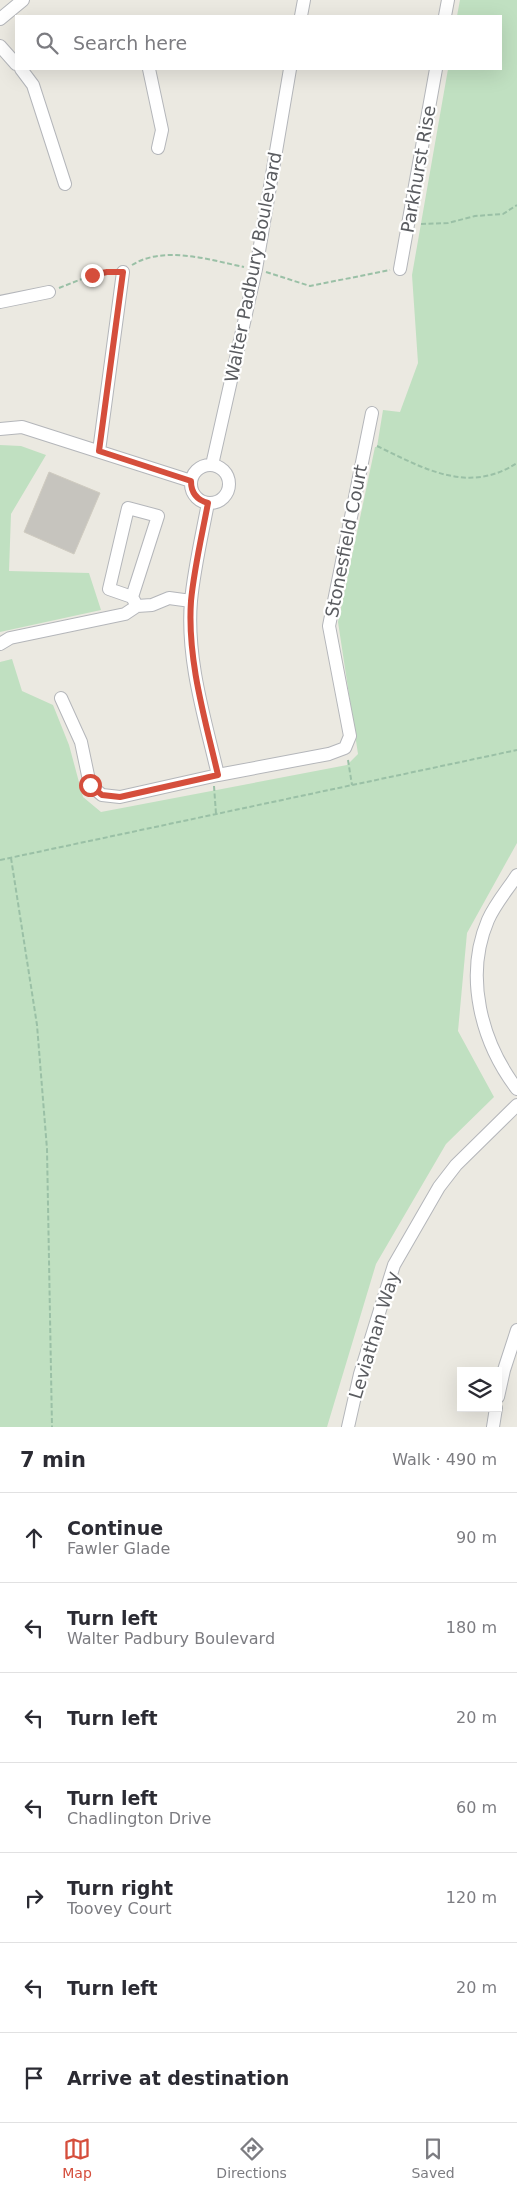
<!DOCTYPE html>
<html lang="en">
<head>
<meta charset="utf-8">
<style>
  :root { --surface:#fff; --page:#f2f2f3; --text:#2b2b33; --muted:#7c7c81; --line:#e1e1e2; --accent:#d54e3c }
  body { margin:0; font-family:"DejaVu Sans",sans-serif; background:var(--page); color:var(--text) }
  .controls { position:absolute; right:15px; bottom:15px; display:grid; overflow:hidden; border-radius:0px; box-shadow:0 5px 20px #0002 }
  .controls button { width:45px; height:45px; display:grid; place-items:center; padding:0; border:0; border-bottom:1px solid var(--line); background:var(--surface); color:var(--text); font:25px sans-serif }
  .stop { position:absolute; width:15px; height:15px; margin:-11px; border:4px solid #d54e3c; border-radius:50%; background:#fff }
  .stop.end { background:#d54e3c; border-color:#fff; box-shadow:0 1px 5px #0008 }
  .list { margin:0; padding:0; list-style:none }
  h2 { display:flex; justify-content:space-between; align-items:center; height:65px; margin:0; padding:0 20px; font-size:21px }
  h2 small { font-size:16px; font-weight:400; color:var(--muted) }
  .list li { display:grid; grid-template-columns:32px 1fr auto; gap:15px; align-items:center; box-sizing:border-box; height:90px; padding:0 20px; border-top:1px solid var(--line) }
  .list b { display:block; font-size:19px; white-space:nowrap }
  .list p { margin:0; font-size:16px; white-space:nowrap; color:var(--muted) }
  .list em { font-size:16px; font-style:normal; color:var(--muted) }
  .icon { flex:none; width:28px; height:28px; fill:none; stroke:currentColor; stroke-width:2; stroke-linecap:round; stroke-linejoin:round }
  .map { position:relative; flex:none; width:517px; height:1427px; overflow:hidden }
  .search { position:absolute; background:var(--surface); box-shadow:0 5px 20px #0002; left:15px; right:15px; top:15px; height:55px; display:flex; align-items:center; gap:12px; box-sizing:border-box; padding:0 18px; border-radius:0px; color:var(--muted); font-size:19px }
  .sheet { height:695px; background:var(--surface) }
  nav { display:flex; justify-content:space-around; align-items:center; box-sizing:border-box; height:70px; border-top:1px solid var(--line); background:var(--surface); font-size:14px; color:var(--muted) }
  nav a { display:grid; justify-items:center; gap:2px }
  nav .on { color:var(--accent) }
  .map>svg:first-child { display:block }
  .green { fill:#c0e0c1 }
  .building { fill:#c6c4be; stroke:#cfcbc0 }
  .lines { fill:none; stroke-linecap:round; stroke-linejoin:round }
  .minor-casing { stroke:#b4b6ba; stroke-width:14 }
  .path { stroke:#9ac0a6; stroke-width:2; stroke-dasharray:5 2.5; stroke-linecap:butt }
  .minor { stroke:#fff; stroke-width:12 }
  .route { stroke:#d54e3c; stroke-width:6 }
  .labels { text-anchor:middle; dominant-baseline:central; stroke-width:4.5; stroke-linejoin:round; paint-order:stroke }
  .street-label { font-size:18px; fill:#5a5c60; stroke:#fff }
</style>
</head>
<body>
<div class="map">
<svg width="517" height="1427" viewBox="0 0 517 1427">
  <rect width="100%" height="100%" fill="#ebe9e1"/>
  <path class="green" d="M460 0H517V843L467 933 458 1031 494 1097 446 1144 376 1264 327 1427H0V662L12 659 22 691 53 705 69 745 83 797 101 812 347 765 358 754 338 622 375 447H377L383 410 400 412 418 363 412 275 448 69H501V16H457Z
    M0 445 21 446 46 455 11 514 9 571 89 573 101 610 0 632Z"/>
  <path class="building" d="M49 472 100 493 74 554 24 532Z"/>
  <g class="lines">
    <g class="minor-casing">
      <path id="minor" d="M301 16 304 0
        M445 16 448 0
        M0 19 23 0
        M0 46 16 64
        M21 69 33 85 65 184
        M149 69 162 130 158 148
        M400 269 436 69
        M0 302 49 292
        M0 429 22 427 191 481
        M99 451 123 272
        M191 484a19 19 0 1 1 38 0a19 19 0 1 1-38 0Z
        M212 465 256 269 290 69
        M208 503C202 535 194 569 191 601 186 659 205 719 218 775
        M132 597 109 589 128 508 158 516 132 597 137 606
        M0 644 10 638 125 614 137 606 152 605 169 598 191 601
        M61 698 81 742 90 785 102 795 120 797 218 775 329 754 345 748 350 736 329 626 372 413
        M517 875C508 889 495 904 488 920 464 976 481 1042 517 1089
        M498 1397 504 1370 517 1330
        M348 1427 360 1374 394 1265 439 1187 456 1165 517 1105
        M493 1427 496 1408"/>
    </g>
    <path class="path" d="M421 224 448 223 475 216 503 214 517 205
      M132 265C164 245 210 260 244 267
      M266 272 310 286 390 270
      M59 288 92 275 112 272
      M377 446C423 468 468 495 517 463
      M348 760 352 785
      M214 786 216 814
      M11 858 37 1025 47 1149 52 1427
      M0 860 517 750"/>
    <use href="#minor" class="minor"/>
  </g>
  <g class="lines">
    <path class="route" d="M90 785 102 795 120 797 218 775C205 719 187 659 191 601 194 569 202 535 208 503 197 500 191 493 191 481L99 451 123 272H107L92 275"/>
  </g>
  <g class="labels">
    <g class="street-label">
      <text transform="translate(418 169) rotate(-80)">Parkhurst Rise</text>
      <text transform="translate(253 267) rotate(-79)">Walter Padbury Boulevard</text>
      <text transform="translate(346 541) rotate(-79)">Stonesfield Court</text>
      <text transform="translate(374 1335) rotate(-73)">Leviathan Way</text>
    </g>
  </g>
</svg>
<div class="controls">
<button><svg class="icon" aria-label="layers" viewBox="0 0 24 24"><path d="M12 4l9 5-9 5-9-5zM3 14l9 5 9-5"/></svg></button>
</div>
<div class="stop" style="left:90px;top:785px"></div>
<div class="stop end" style="left:92px;top:275px"></div>
<div class="search"><svg class="icon" aria-label="search" viewBox="0 0 24 24"><circle cx="10" cy="10" r="6"/><path d="M15 15l6 6"/></svg>Search here</div>
</div>
<section class="sheet">
<h2>7 min<small>Walk · 490 m</small></h2>
<ul class="list">
<li><svg class="icon" aria-label="ahead" viewBox="0 0 24 24"><path d="M12 20V5M6 11l6-6 6 6"/></svg><div><b>Continue</b><p>Fawler Glade</p></div><em>90 m</em></li>
<li><svg class="icon" aria-label="left" viewBox="0 0 24 24"><path d="M17 20v-9H6M10 6l-5 5 5 5"/></svg><div><b>Turn left</b><p>Walter Padbury Boulevard</p></div><em>180 m</em></li>
<li><svg class="icon" aria-label="left" viewBox="0 0 24 24"><path d="M17 20v-9H6M10 6l-5 5 5 5"/></svg><div><b>Turn left</b></div><em>20 m</em></li>
<li><svg class="icon" aria-label="left" viewBox="0 0 24 24"><path d="M17 20v-9H6M10 6l-5 5 5 5"/></svg><div><b>Turn left</b><p>Chadlington Drive</p></div><em>60 m</em></li>
<li><svg class="icon" aria-label="right" viewBox="0 0 24 24"><path d="M7 20v-9h11M14 6l5 5-5 5"/></svg><div><b>Turn right</b><p>Toovey Court</p></div><em>120 m</em></li>
<li><svg class="icon" aria-label="left" viewBox="0 0 24 24"><path d="M17 20v-9H6M10 6l-5 5 5 5"/></svg><div><b>Turn left</b></div><em>20 m</em></li>
<li><svg class="icon" aria-label="arrive" viewBox="0 0 24 24"><path d="M6 21V4h12l-3 4 3 4H6"/></svg><div><b>Arrive at destination</b></div></li>
</ul>
</section>
<nav>
<a class="on"><svg class="icon" aria-label="map" viewBox="0 0 24 24"><path d="M3 6l6-2 6 2 6-2v14l-6 2-6-2-6 2zM9 4v14M15 6v14"/></svg>Map</a>
<a><svg class="icon" aria-label="directions" viewBox="0 0 24 24"><path d="M12 3l9 9-9 9-9-9zM9 14v-3h6M13 9l2 2-2 2"/></svg>Directions</a>
<a><svg class="icon" aria-label="saved" viewBox="0 0 24 24"><path d="M7 4h10v16l-5-4-5 4z"/></svg>Saved</a>
</nav>
</body>
</html>
